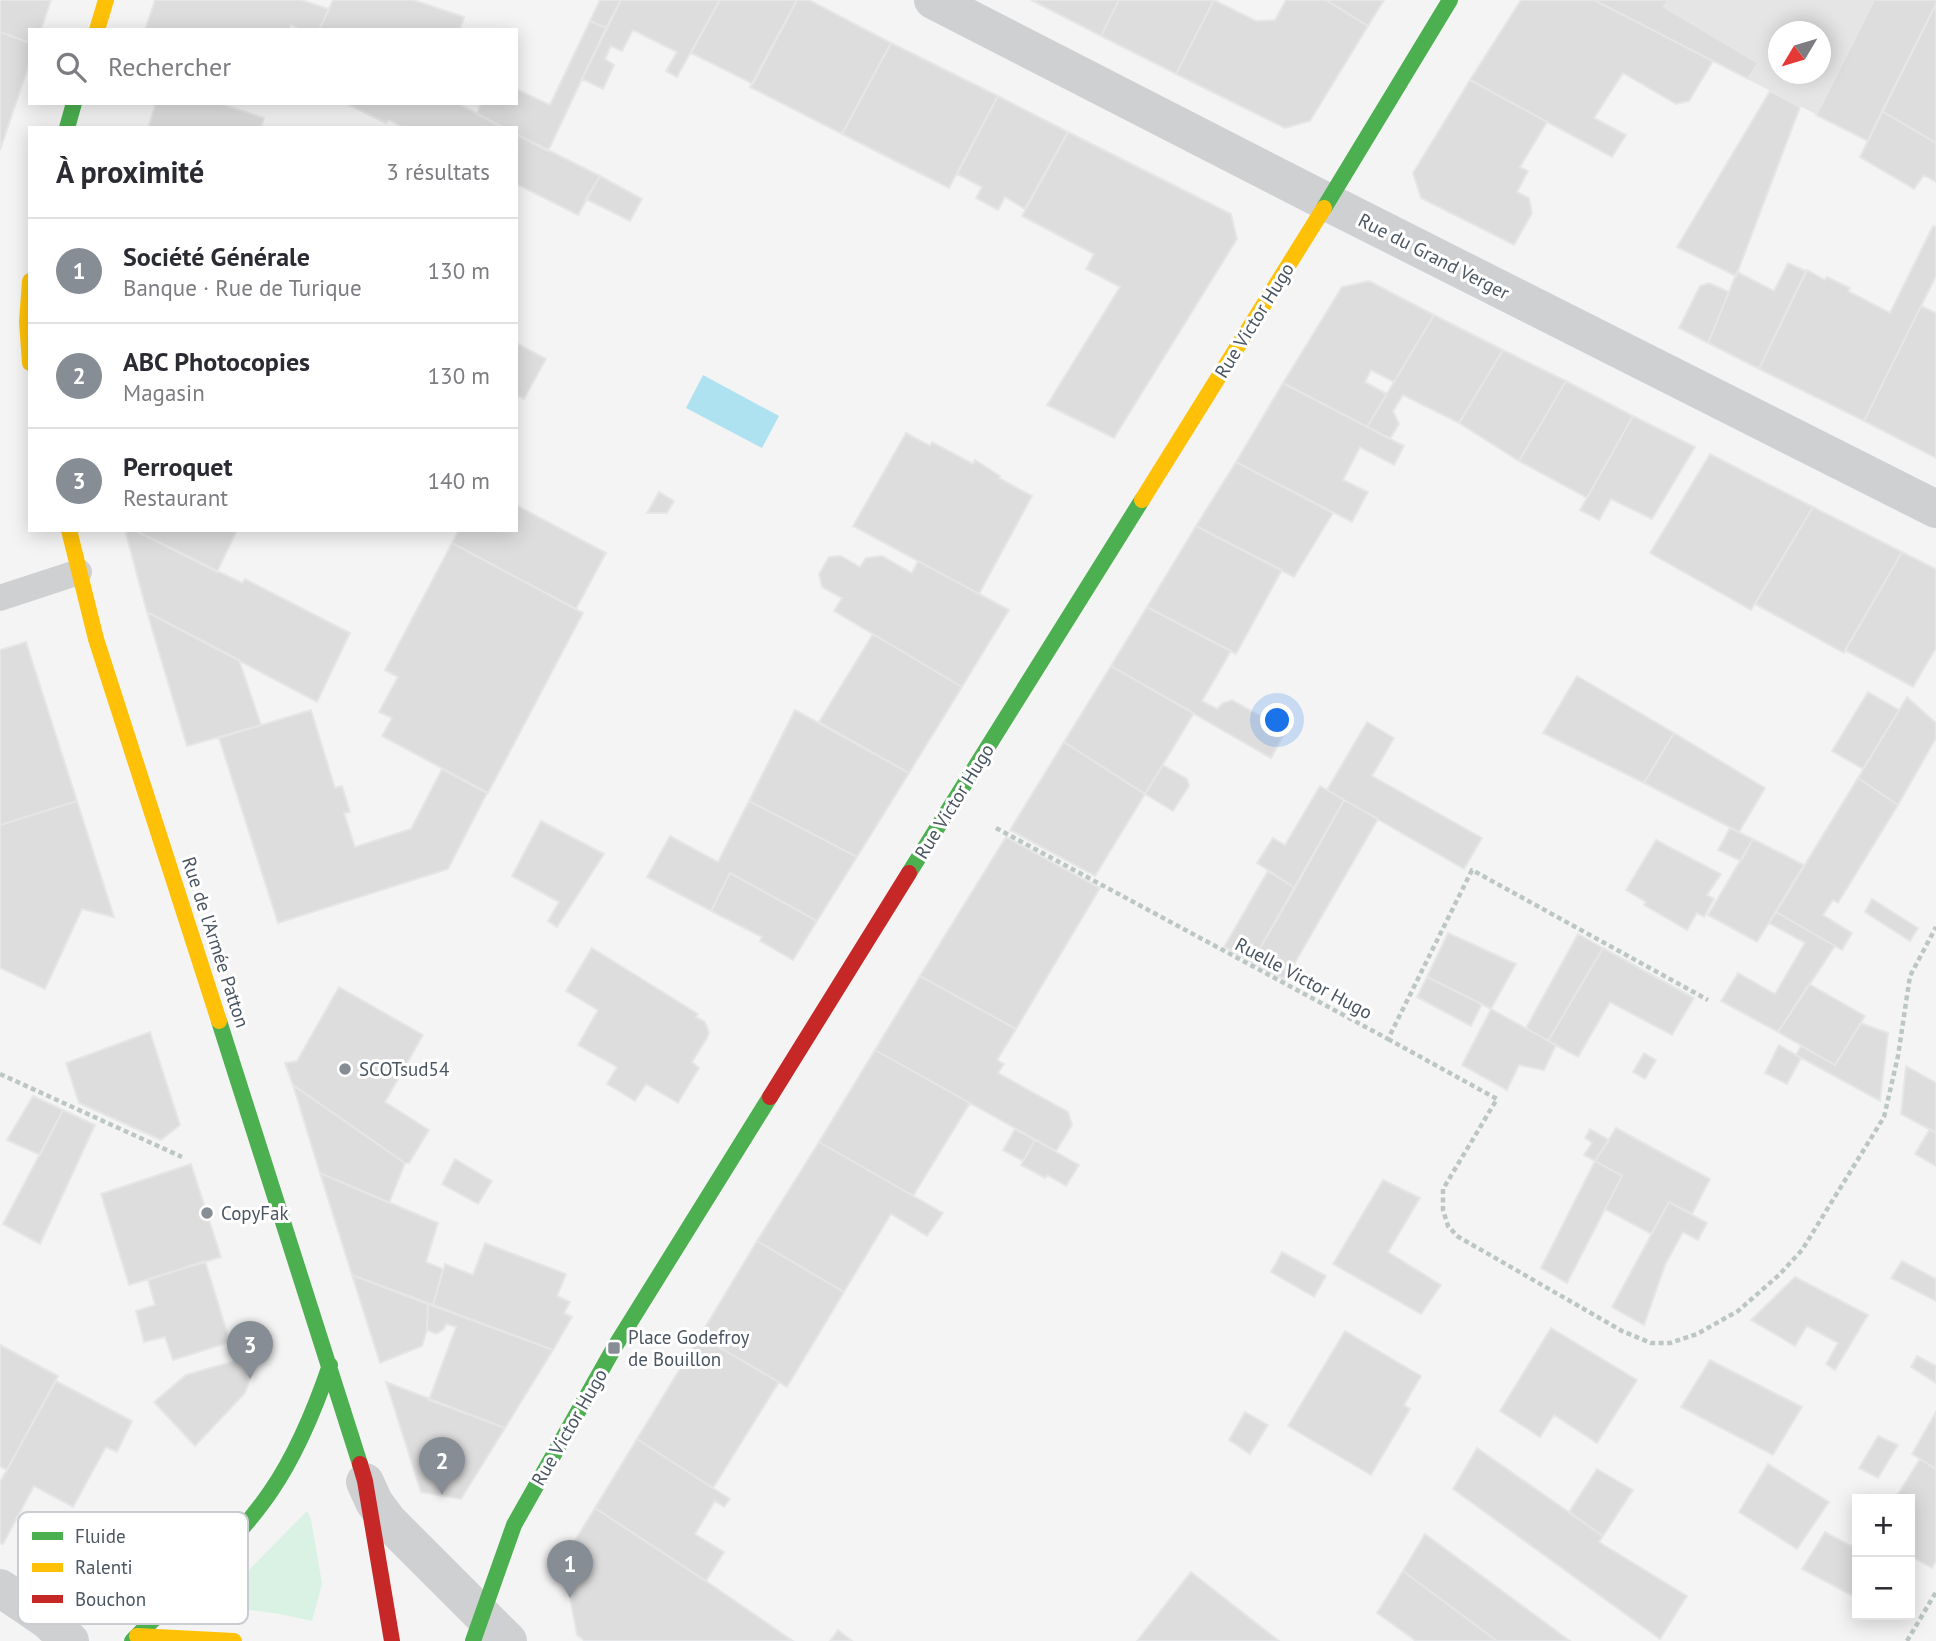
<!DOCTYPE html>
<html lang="fr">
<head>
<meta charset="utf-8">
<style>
  :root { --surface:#fff; --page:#f2f2f3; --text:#2b2b33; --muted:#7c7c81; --line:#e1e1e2; --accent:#868d94 }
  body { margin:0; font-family:"PT Sans",sans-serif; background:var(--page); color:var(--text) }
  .controls { position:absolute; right:21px; bottom:21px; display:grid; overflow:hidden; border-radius:0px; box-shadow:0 4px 18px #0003 }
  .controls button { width:63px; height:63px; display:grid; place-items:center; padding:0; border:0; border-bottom:2px solid var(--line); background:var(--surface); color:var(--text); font:35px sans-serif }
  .compass { position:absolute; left:1768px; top:21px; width:63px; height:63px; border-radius:50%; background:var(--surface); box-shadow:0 4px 18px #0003; rotate:232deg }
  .you { position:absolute; left:1278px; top:721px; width:24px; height:24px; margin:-18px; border:5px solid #fff; border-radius:50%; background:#1a73e8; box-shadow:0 0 0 10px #1a73e833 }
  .badge { display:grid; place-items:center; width:46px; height:46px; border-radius:50%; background:var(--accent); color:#fff; font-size:23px; font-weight:700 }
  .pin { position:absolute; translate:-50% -58px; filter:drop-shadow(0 2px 4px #0008) }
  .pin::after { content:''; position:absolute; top:37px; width:24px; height:21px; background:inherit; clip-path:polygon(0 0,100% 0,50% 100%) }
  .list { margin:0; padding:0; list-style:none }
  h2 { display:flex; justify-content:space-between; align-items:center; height:91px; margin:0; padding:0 28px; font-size:30px }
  h2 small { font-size:23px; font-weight:400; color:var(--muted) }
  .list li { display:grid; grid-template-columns:46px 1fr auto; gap:21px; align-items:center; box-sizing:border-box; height:105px; padding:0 28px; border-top:2px solid var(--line) }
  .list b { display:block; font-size:26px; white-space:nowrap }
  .list p { margin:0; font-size:23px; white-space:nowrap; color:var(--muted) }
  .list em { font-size:23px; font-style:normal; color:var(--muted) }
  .icon { flex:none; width:38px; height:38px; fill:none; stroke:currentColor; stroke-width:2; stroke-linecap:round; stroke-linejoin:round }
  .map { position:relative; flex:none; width:1936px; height:1641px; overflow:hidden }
  .search { position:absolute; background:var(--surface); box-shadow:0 4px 18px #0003; left:28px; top:28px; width:490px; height:77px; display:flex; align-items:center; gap:18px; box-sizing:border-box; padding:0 24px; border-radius:0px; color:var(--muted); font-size:26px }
  .panel { position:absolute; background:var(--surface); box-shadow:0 4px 18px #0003; left:28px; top:126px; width:490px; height:406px; border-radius:0px }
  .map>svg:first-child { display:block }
  .education { fill:#e6e5e6; fill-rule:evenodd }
  .green { fill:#d9f2e3 }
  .water { fill:#aee2f0 }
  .building { fill:#ddddde; stroke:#e5e6e7; stroke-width:2 }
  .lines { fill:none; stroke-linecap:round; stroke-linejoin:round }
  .path { stroke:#bcc7c4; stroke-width:4.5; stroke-dasharray:5 3.5; stroke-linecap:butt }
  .lane { stroke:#ced0d2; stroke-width:26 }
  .street { stroke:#ced0d2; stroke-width:38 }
  .fast { stroke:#4caf50; stroke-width:16 }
  .slow { stroke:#ffc107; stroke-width:16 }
  .jam { stroke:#c62828; stroke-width:16 }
  .poi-dot { fill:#868d94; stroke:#fff; stroke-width:2.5 }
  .labels { text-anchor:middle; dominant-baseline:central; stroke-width:6; stroke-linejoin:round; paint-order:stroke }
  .street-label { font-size:19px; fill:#4a5661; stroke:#fff }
  .poi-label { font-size:19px; fill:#4a5661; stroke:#fff; text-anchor:start }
  .key { fill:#fff; stroke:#c9ccd0; stroke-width:2 }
  .key-label { font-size:19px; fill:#4a5661 }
</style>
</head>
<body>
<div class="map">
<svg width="1936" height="1641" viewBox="0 0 1936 1641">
  <rect width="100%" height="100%" fill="#f4f4f4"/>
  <path class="education" d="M1594 0H1936L1868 141ZM1778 32H1820V74H1778Z"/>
  <path class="green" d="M307 1511 311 1519 322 1584 312 1621 280 1614 234 1608 228 1605 225 1600 228 1591Z"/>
  <path class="water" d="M703 375 779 416 762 448 686 408Z"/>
  <path class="building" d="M0 0H51L41 30H30V43L0 32Z
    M155 0H301L329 9 319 30H301L291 25 289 30H145Z
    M333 0H413L464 17 460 30H319Z
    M600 0H621L606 28 590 21Z
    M621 0H720L677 77 666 71 677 52 633 30 622 51 611 46 605 59 614 65 603 89 582 79Z
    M720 0H797L753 84 691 53Z
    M797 0H809L891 43 842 134 750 87Z
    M1031 0H1119L1101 36Z
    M1119 0H1214L1176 74 1101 36Z
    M1214 0 1256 21 1275 20 1286 0H1326L1368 26 1310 121 1285 128 1176 74Z
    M1326 0H1384L1368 26Z
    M1521 0H1594L1713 61 1689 101 1676 104 1623 73 1594 118 1626 135 1612 157 1470 80Z
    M1594 0H1668L1664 7 1758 63 1748 79Z
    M1874 0H1936V4L1868 141 1816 115Z
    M1936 4V143L1882 111Z
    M590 21 606 28 548 151 516 134V128H504L477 114 481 103H516V89L550 105Z
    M0 32 30 43V62L0 150Z
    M891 43 998 96 949 188 842 134Z
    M1470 80 1547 122 1520 167 1528 171 1517 192 1529 198 1532 213 1514 245 1421 198 1413 173Z
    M1770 91 1800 107 1736 276 1677 247Z
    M998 96 1068 132 1025 209 1005 197 998 210 976 198 982 187 957 174Z
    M156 103H218L264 118 261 128H148Z
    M345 103H457L504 128H404L389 120 386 123Z
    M1882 111 1936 143V182L1924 175 1914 189 1860 157Z
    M1068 132 1231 214 1237 239 1114 438 1047 405 1120 287 1086 269 1094 254 1022 216Z
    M516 134 600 176 578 215 516 184Z
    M600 176 642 199 630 221 586 199Z
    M1933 226 1936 227V276L1864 421 1759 369 1807 270 1825 280 1827 277 1850 288 1848 291 1890 313Z
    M1788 263 1806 271 1759 369 1708 343 1737 272 1774 291Z
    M1369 281 1434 315 1394 382 1371 370 1365 382 1387 394 1367 427 1283 383 1342 287Z
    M1709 283 1729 292 1708 343 1679 328 1700 286Z
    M1921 306 1936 313V458L1864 421Z
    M1434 315 1503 350 1459 423 1403 395 1393 411 1399 424 1390 439 1367 427Z
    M516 343 546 359 524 399 516 395Z
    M1503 350 1566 381 1519 461 1459 423Z
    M1566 381 1633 416 1587 498 1519 461Z
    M1283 383 1404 446 1394 465 1360 447 1343 480 1368 492 1352 522 1236 462Z
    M1633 416 1695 447 1652 519 1611 499 1599 520 1580 510Z
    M906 433 930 446 932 442 973 464 975 460 1000 476 999 478 1032 496 979 594 853 526Z
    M1710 454 1813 507 1751 610 1650 553Z
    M1236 462 1333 513 1294 577 1196 526Z
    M659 492 674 501 667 513H647Z
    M516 505 606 553 576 609 452 543 459 530H516Z
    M1813 507 1902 552 1844 653 1755 604Z
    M1196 526 1282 570 1236 654 1147 607Z
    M125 530H134L242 583 245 579 350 633 317 702 147 612Z
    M134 530H237L217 572Z
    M452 543 583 613 488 793 382 736 392 718 379 712 398 677 385 670Z
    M1902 552 1936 569V648L1913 687 1845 650Z
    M841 556 860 567 866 558 882 556 912 573 918 561 1009 610 962 687 834 611 842 598 822 587 819 574 829 557Z
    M1147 607 1231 651 1202 701 1217 709 1223 703 1232 700 1278 726 1283 736 1271 758 1111 666Z
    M147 612 239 660 261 725 187 746Z
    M873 634 962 687 909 773 819 722Z
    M26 642 77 801 0 825V650Z
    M1111 666 1194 713 1145 794 1064 742Z
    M1577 676 1674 733 1644 783 1543 733Z
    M1868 692 1899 710 1863 769 1832 751Z
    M1907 697 1936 723V738L1898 805 1858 778Z
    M311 710 335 788 342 786 350 812 344 813 355 847 411 829 442 769 487 793 448 869 278 923 219 738Z
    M795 710 909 773 857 857 749 801Z
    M1367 722 1394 738 1372 776 1482 838 1464 869 1327 790Z
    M1674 733 1765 788 1739 832 1644 783Z
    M1064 742 1145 794 1095 876 1010 830Z
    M1163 765 1187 779 1189 786 1173 811 1145 794Z
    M1858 778 1898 805 1838 903 1833 900 1823 915 1852 933 1842 950 1776 912Z
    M1320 786 1344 800 1295 888 1257 863 1273 838 1285 845Z
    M1344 800 1378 819 1285 980 1252 962Z
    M77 801 114 917 82 909 45 989 0 968V825Z
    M749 801 857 857 817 921 730 873 711 911 647 877 670 836 718 862Z
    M541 821 604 854 557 927 548 921 559 902 512 876Z
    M1730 828 1753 839 1741 861 1718 850Z
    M1006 837 1100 888 1016 1029 920 976Z
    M1753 839 1804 865 1757 942 1708 915Z
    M1656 840 1721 874 1707 895 1714 899 1704 917 1697 913 1687 930 1644 905 1646 902 1626 890Z
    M1268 871 1295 888 1252 962 1224 947Z
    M730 873 817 921 793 960 760 941 762 937 711 911Z
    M1872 899 1918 928 1910 941 1865 912Z
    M1776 912 1835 946 1778 1032 1721 1001 1738 973 1775 994 1805 943 1769 923Z
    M1448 933 1516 964 1491 1009 1427 977Z
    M1578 934 1603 948 1548 1041 1526 1028Z
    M592 948 698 1014 696 1017 704 1021 707 1027 709 1033 707 1038 692 1062 699 1068 678 1103 646 1084 635 1101 607 1084 617 1067 578 1045 598 1010 566 991Z
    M1603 948 1694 998 1672 1035 1610 1002 1578 1057 1548 1041Z
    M920 976 1016 1029 997 1060 1004 1064 998 1073 1068 1112 1072 1125 1056 1151 875 1050Z
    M1427 977 1482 1004 1471 1026 1417 997Z
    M1809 984 1865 1016 1835 1065 1778 1032Z
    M339 987 423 1035 385 1102 429 1130 409 1163H405L293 1085 285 1063 297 1061Z
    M1491 1009 1556 1045 1544 1070 1519 1065 1507 1090 1462 1065Z
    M1861 1023 1888 1033 1880 1101 1796 1055 1801 1046 1835 1065Z
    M150 1032 180 1125 161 1140 79 1103 66 1063Z
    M1779 1045 1801 1058 1787 1084 1765 1073Z
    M875 1050 970 1103 913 1196 819 1142Z
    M1644 1053 1656 1060 1645 1079 1633 1072Z
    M1906 1066 1936 1083V1133L1901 1114Z
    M293 1085 405 1163 389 1203 320 1173Z
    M33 1096 63 1110 40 1155 7 1140Z
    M63 1110 95 1125 40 1244 3 1224Z
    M1616 1128 1710 1179 1692 1214 1669 1202 1651 1234 1605 1209 1622 1176 1595 1161Z
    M1015 1129 1035 1140 1023 1161 1003 1150Z
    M1590 1129 1609 1140 1595 1161 1584 1155 1592 1143 1585 1138Z
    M1930 1129 1936 1133V1166L1915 1154Z
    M1035 1140 1079 1165 1066 1186 1047 1175 1045 1178 1021 1165Z
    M819 1142 943 1213 927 1236 891 1214 844 1292 757 1241Z
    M455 1159 492 1181 478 1204 442 1184Z
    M1595 1161 1622 1176 1567 1283 1541 1268Z
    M191 1164 221 1257 129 1285 101 1194Z
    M320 1173 438 1223 426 1262 443 1269 433 1305 352 1275Z
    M1383 1180 1420 1198 1388 1252 1441 1285 1421 1314 1333 1264Z
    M1669 1202 1707 1223 1698 1240 1683 1232 1665 1265 1644 1325 1612 1307Z
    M757 1241 844 1292 787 1387 700 1336Z
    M485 1243 566 1274 557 1296 570 1302 564 1313 572 1317 553 1350 433 1305 445 1264 473 1275Z
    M1282 1252 1326 1276 1314 1297 1271 1272Z
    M205 1261 230 1342 173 1360 165 1337 144 1342 136 1311 155 1305 148 1280Z
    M1902 1261 1936 1279V1301L1891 1278Z
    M352 1275 428 1304 427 1330 422 1346 380 1363Z
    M1795 1277 1868 1315 1835 1370 1826 1364 1838 1343 1807 1326 1795 1346 1751 1320Z
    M428 1304 553 1350 505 1428 429 1400 456 1327 446 1324 444 1329 436 1334 427 1330Z
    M1551 1328 1637 1380 1597 1443 1554 1415 1540 1437 1500 1411Z
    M1345 1331 1421 1376 1404 1405 1410 1409 1371 1475 1288 1426Z
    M700 1336 779 1382 713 1488 637 1439Z
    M0 1345 58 1376 7 1470 0 1466Z
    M252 1356 255 1365 245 1393 195 1446 154 1402 186 1375Z
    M1917 1356 1936 1366V1383L1911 1367Z
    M1710 1360 1802 1407 1773 1455 1681 1407Z
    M56 1381 132 1421 117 1452 106 1447 73 1507 34 1486 3 1544 0 1543V1482Z
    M386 1382 505 1428 461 1499 421 1492Z
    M1245 1412 1268 1425 1250 1454 1229 1440Z
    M1936 1412V1469L1912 1454Z
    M1878 1436 1898 1445 1878 1478 1859 1468Z
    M637 1439 730 1499 724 1507 715 1501 695 1534 724 1552 706 1581 595 1508Z
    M1477 1448 1603 1536 1599 1542 1687 1596 1660 1639 1453 1489Z
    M1920 1459 1936 1469V1561L1932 1568 1910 1556V1499H1895Z
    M1768 1464 1829 1502 1797 1549 1739 1512Z
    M1597 1469 1633 1490 1603 1536 1569 1512Z
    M595 1508 706 1581 793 1641H585L577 1635 563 1560Z
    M1825 1532 1857 1549V1598L1802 1569Z
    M1425 1534 1570 1641H1497L1403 1571Z
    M1403 1571 1497 1641H1416L1377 1613Z
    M1191 1572 1279 1641H1137Z
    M838 1630 852 1641H830Z"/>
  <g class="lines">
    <path class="path" d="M996 828 1388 1039 1472 870 1708 1000
      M1388 1039 1497 1099 1443 1189V1210L1448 1226 1457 1236 1622 1331 1651 1343H1670L1697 1334 1738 1311 1779 1275 1802 1250 1884 1117 1898 1056 1910 976 1936 927
      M0 1074 182 1157
      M1907 1641 1936 1592"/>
    <path class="lane" d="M0 598 79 572"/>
    <path class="street" d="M933 0 1327 202 1936 509
      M365 1482 374 1502 388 1521 508 1641
      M0 1588 47 1620 70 1641"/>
    <path class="fast" d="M67 128 74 103
      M1324 208 1450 0
      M909 873 1142 500
      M219 1021 360 1464
      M132 1641C177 1595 235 1544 271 1491 297 1453 315 1409 330 1365
      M473 1641 514 1525 614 1348 770 1097"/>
    <path class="slow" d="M97 30 106 0
      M30 281 27 322 30 363
      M1142 500 1324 208
      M69 530 96 639 219 1021
      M137 1636 234 1641"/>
    <path class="jam" d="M770 1097 909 873
      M360 1464 365 1481 392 1641"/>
  </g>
  <g class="poi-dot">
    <circle cx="345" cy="1069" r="7"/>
    <circle cx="207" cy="1213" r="7"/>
    <rect x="607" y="1341" width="14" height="14" rx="3.5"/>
  </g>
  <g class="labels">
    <g class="street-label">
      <text transform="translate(1434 256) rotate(27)">Rue du Grand Verger</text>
      <text transform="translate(1254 320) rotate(-58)">Rue Victor Hugo</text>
      <text transform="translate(954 801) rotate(-58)">Rue Victor Hugo</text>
      <text transform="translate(216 942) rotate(72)">Rue de l'Armée Patton</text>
      <text transform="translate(1304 978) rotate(28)">Ruelle Victor Hugo</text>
      <text transform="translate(569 1427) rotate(-60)">Rue Victor Hugo</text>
    </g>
    <g class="poi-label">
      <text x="359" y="1069">SCOTsud54</text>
      <text x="221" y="1213">CopyFak</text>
      <text x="628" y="1337">Place Godefroy<tspan x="628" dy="22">de Bouillon</tspan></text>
    </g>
  </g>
  <rect x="18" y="1512" width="230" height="112" rx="10" class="key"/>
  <rect x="32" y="1532" width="31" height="8" fill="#4caf50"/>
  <rect x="32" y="1563" width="31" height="9" fill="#ffc107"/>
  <rect x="32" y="1595" width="31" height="8" fill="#c62828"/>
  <g class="key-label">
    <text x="75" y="1543">Fluide</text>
    <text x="75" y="1574">Ralenti</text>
    <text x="75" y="1606">Bouchon</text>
  </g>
</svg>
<div class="controls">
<button>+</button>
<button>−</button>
</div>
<svg class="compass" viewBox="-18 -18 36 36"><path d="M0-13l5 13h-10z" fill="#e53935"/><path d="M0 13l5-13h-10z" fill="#7c7c81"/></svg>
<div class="you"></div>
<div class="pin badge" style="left:570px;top:1598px">1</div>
<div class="pin badge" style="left:442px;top:1495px">2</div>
<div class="pin badge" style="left:250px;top:1379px">3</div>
<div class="search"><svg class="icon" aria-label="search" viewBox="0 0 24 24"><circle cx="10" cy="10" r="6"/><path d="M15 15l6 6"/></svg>Rechercher</div>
<section class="panel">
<h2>À proximité<small>3 résultats</small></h2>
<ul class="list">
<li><span class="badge">1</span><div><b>Société Générale</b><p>Banque · Rue de Turique</p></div><em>130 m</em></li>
<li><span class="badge">2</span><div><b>ABC Photocopies</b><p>Magasin</p></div><em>130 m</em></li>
<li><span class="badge">3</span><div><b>Perroquet</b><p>Restaurant</p></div><em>140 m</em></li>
</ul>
</section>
</div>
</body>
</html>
